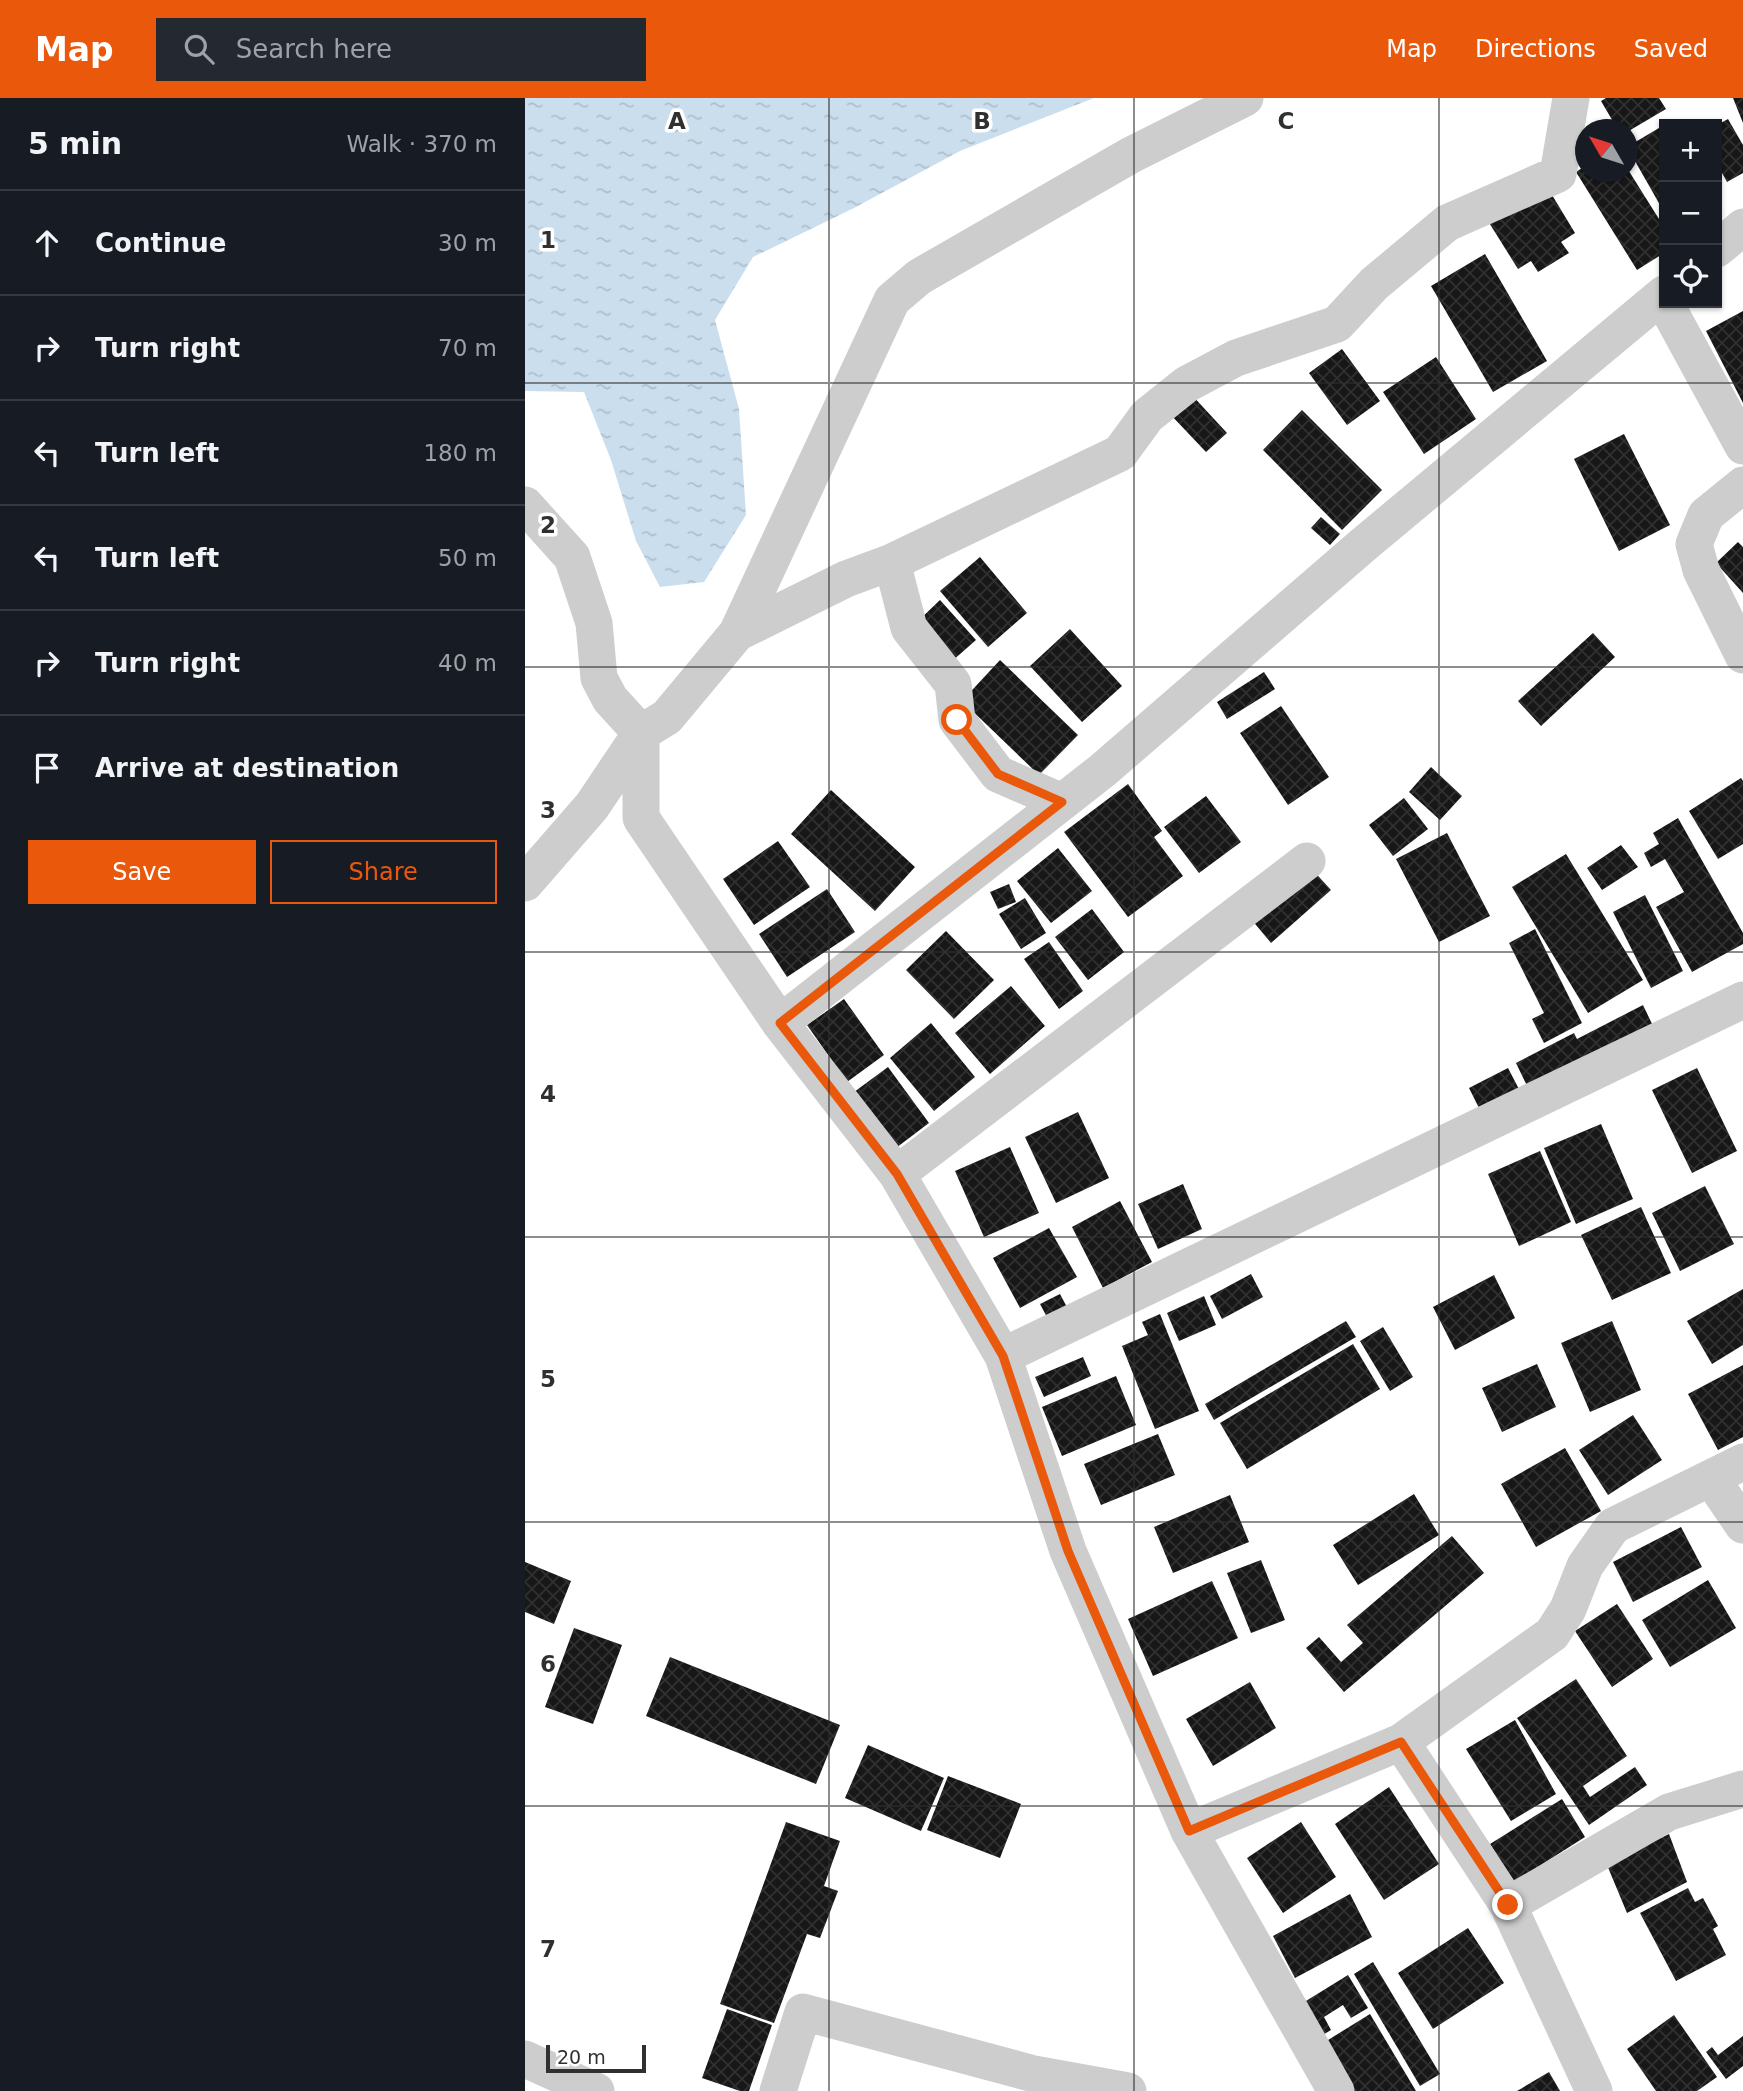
<!DOCTYPE html>
<html lang="en">
<head>
<meta charset="utf-8">
<style>
  :root { --surface:#171b24; --page:#242831; --text:#f1f3f6; --muted:#9ea1a6; --line:#363941; --accent:#ea580c }
  body { margin:0; font-family:"DejaVu Sans",sans-serif; background:var(--page); color:var(--text) }
  .controls { position:absolute; right:21px; top:21px; display:grid; overflow:hidden; border-radius:0px; box-shadow:0 2px 5px #0004 }
  .controls button { width:63px; height:63px; display:grid; place-items:center; padding:0; border:0; border-bottom:2px solid var(--line); background:var(--surface); color:var(--text); font:35px sans-serif }
  .compass { position:absolute; left:1050px; top:21px; width:63px; height:63px; border-radius:50%; background:var(--surface); box-shadow:0 2px 5px #0004; rotate:309deg }
  .scale { position:absolute; left:21px; bottom:18px; width:100px; box-sizing:border-box; padding-left:7px; border:4px solid #303030; border-top:0; font-size:19px; line-height:24px; white-space:nowrap; color:#303030; -webkit-text-stroke:5px #fff; paint-order:stroke }
  .stop { position:absolute; width:21px; height:21px; margin:-16px; border:5px solid #ea580c; border-radius:50%; background:#fff }
  .stop.end { background:#ea580c; border-color:#fff; box-shadow:0 2px 7px #0008 }
  .list { margin:0; padding:0; list-style:none }
  h2 { display:flex; justify-content:space-between; align-items:center; height:91px; margin:0; padding:0 28px; font-size:30px }
  h2 small { font-size:23px; font-weight:400; color:var(--muted) }
  .list li { display:grid; grid-template-columns:46px 1fr auto; gap:21px; align-items:center; box-sizing:border-box; height:105px; padding:0 28px; border-top:2px solid var(--line) }
  .list b { display:block; font-size:26px; white-space:nowrap }
  .list em { font-size:23px; font-style:normal; color:var(--muted) }
  .actions { display:flex; gap:14px; padding:21px 28px }
  .actions a { flex:1; padding:16px 0; border:2px solid var(--accent); border-radius:0px; text-align:center; font-size:24px; color:var(--accent) }
  .actions .main { background:var(--accent); color:#fff }
  .icon { flex:none; width:38px; height:38px; fill:none; stroke:currentColor; stroke-width:2; stroke-linecap:round; stroke-linejoin:round }
  .map { position:relative; flex:none; width:1218px; height:1993px; overflow:hidden }
  header { display:flex; align-items:center; gap:42px; box-sizing:border-box; height:98px; padding:0 35px; background:var(--accent); color:#fff }
  header strong { font-size:33px }
  nav { display:flex; gap:38px; margin-inline-start:auto; font-size:24px }
  .search { width:490px; height:63px; background:var(--page); display:flex; align-items:center; gap:18px; box-sizing:border-box; padding:0 24px; border-radius:0px; color:var(--muted); font-size:26px }
  main { display:flex }
  aside { flex:1; background:var(--surface) }
  .map>svg:first-child { display:block }
  .water { fill:url(#water-ripples) }
  .building { fill:url(#building-cross-hatch) }
  .lines { fill:none; stroke-linecap:round; stroke-linejoin:round }
  .minor { stroke:#cdcdcd; stroke-width:37 }
  .route { stroke:#ea580c; stroke-width:9 }
  .grid { fill:none; stroke:#303030; stroke-width:2; stroke-opacity:0.55 }
  .grid-label { font-size:23px; text-anchor:middle; font-weight:bold; fill:#303030; stroke:#fff; stroke-width:7; stroke-linejoin:round; paint-order:stroke }
</style>
</head>
<body>
<header>
<strong>Map</strong>
<div class="search"><svg class="icon" aria-label="search" viewBox="0 0 24 24"><circle cx="10" cy="10" r="6"/><path d="M15 15l6 6"/></svg>Search here</div>
<nav><a>Map</a><a>Directions</a><a>Saved</a></nav>
</header>
<main>
<aside>
<h2>5 min<small>Walk · 370 m</small></h2>
<ul class="list">
<li><svg class="icon" aria-label="ahead" viewBox="0 0 24 24"><path d="M12 20V5M6 11l6-6 6 6"/></svg><div><b>Continue</b></div><em>30 m</em></li>
<li><svg class="icon" aria-label="right" viewBox="0 0 24 24"><path d="M7 20v-9h11M14 6l5 5-5 5"/></svg><div><b>Turn right</b></div><em>70 m</em></li>
<li><svg class="icon" aria-label="left" viewBox="0 0 24 24"><path d="M17 20v-9H6M10 6l-5 5 5 5"/></svg><div><b>Turn left</b></div><em>180 m</em></li>
<li><svg class="icon" aria-label="left" viewBox="0 0 24 24"><path d="M17 20v-9H6M10 6l-5 5 5 5"/></svg><div><b>Turn left</b></div><em>50 m</em></li>
<li><svg class="icon" aria-label="right" viewBox="0 0 24 24"><path d="M7 20v-9h11M14 6l5 5-5 5"/></svg><div><b>Turn right</b></div><em>40 m</em></li>
<li><svg class="icon" aria-label="arrive" viewBox="0 0 24 24"><path d="M6 21V4h12l-3 4 3 4H6"/></svg><div><b>Arrive at destination</b></div></li>
</ul>
<div class="actions"><a class="main">Save</a><a>Share</a></div>
</aside>
<div class="map">
<svg width="1218" height="1993" viewBox="0 0 1218 1993">
  <defs>
    <pattern id="water-ripples" width="26" height="14" patternUnits="userSpaceOnUse" patternTransform="scale(1.75)"><rect width="26" height="14" fill="#cadeee"/><path d="M2 4q2-2 4 0t4 0M15 11q2-2 4 0t4 0" fill="none" stroke="#aebfcc"/></pattern>
    <pattern id="building-cross-hatch" width="8" height="8" patternUnits="userSpaceOnUse" patternTransform="scale(1.75)"><rect width="8" height="8" fill="#171717"/><path d="M0 0l8 8M0 8l8-8" fill="none" stroke="#303030"/></pattern>
  </defs>
  <rect width="100%" height="100%" fill="#fff"/>
  <path class="water" d="M0 0H569L435 53 329 110 228 159 190 222 214 311 221 417 179 484 135 489 111 443 86 362 59 294 0 293Z"/>
  <path class="building" d="M1081 0H1134L1141 11 1102 34V32H1093L1076 3Z
    M1208 0H1218V25Z
    M1203 21 1218 47V75L1202 84 1192 66V27Z
    M1139 27V114L1102 49Z
    M1060 68V74H1102V70L1139 129V155L1112 172 1051 74Z
    M1021 87 1050 135 1036 144 1044 155 1013 174 1006 163 993 171 963 123Z
    M960 156 1022 263 968 294 906 188Z
    M1218 213V305L1181 233Z
    M817 251 855 303 822 327 784 275Z
    M911 259 951 321 899 356 858 294Z
    M665 295 702 335 681 354 644 315Z
    M777 312 857 392 817 432 738 352Z
    M1099 336 1145 427 1094 453 1049 361Z
    M796 419 815 436 805 447 786 430Z
    M1213 444 1218 449V495L1191 465Z
    M455 459 502 515 463 549 415 493Z
    M415 502 451 542 426 564 391 525Z
    M545 531 597 588 557 624 505 568Z
    M1068 535 1090 559 1016 628 993 603Z
    M475 562 553 637 514 677 437 603Z
    M739 574 750 591 702 621 692 604Z
    M756 608 804 679 763 707 715 635Z
    M906 669 937 698 915 722 884 694Z
    M1216 680 1218 683V746L1193 761 1164 713Z
    M603 686 637 733 629 739 658 778 603 819 539 734Z
    M306 692 390 769 350 813 266 736Z
    M681 698 716 744 674 775 639 729Z
    M879 700 903 731 868 758 844 727Z
    M1153 720 1218 835V846L1167 874 1131 809 1159 794 1140 761 1126 769 1119 755 1134 746 1128 735Z
    M922 735 965 818 914 844 871 761Z
    M253 743 285 789 229 827 198 781Z
    M1096 747 1113 769 1077 792 1062 770Z
    M533 750 567 793 526 825 492 783Z
    M1041 756 1118 882 1063 915 987 789Z
    M785 769 806 792 746 845 726 821Z
    M484 786 491 804 473 811 465 794Z
    M302 791 330 834 262 879 234 836Z
    M1120 797 1158 873 1126 890 1088 814Z
    M500 800 521 835 496 851 474 816Z
    M567 811 599 854 563 882 530 839Z
    M1010 831 1057 925 1019 945 1007 921 1019 915 984 845Z
    M421 833 469 882 429 921 381 872Z
    M524 844 558 893 534 911 499 861Z
    M486 888 520 928 465 976 430 935Z
    M319 901 359 957 322 984 282 927Z
    M1118 907 1129 930 1005 994 991 965 1049 935 1052 941Z
    M406 925 450 979 409 1013 365 960Z
    M363 969 404 1025 367 1053 325 997Z
    M983 970 996 995 957 1016 944 990Z
    M1172 970 1212 1053 1167 1075 1127 992Z
    M553 1014 584 1080 531 1105 500 1039Z
    M1076 1026 1108 1101 1051 1126 1019 1050Z
    M485 1049 514 1115 459 1139 430 1073Z
    M1015 1053 1046 1124 994 1148 963 1076Z
    M658 1086 677 1131 633 1151 613 1106Z
    M1180 1088 1209 1146 1155 1173 1127 1115Z
    M595 1103 627 1164 578 1190 547 1129Z
    M1116 1109 1146 1175 1087 1202 1056 1137Z
    M524 1130 552 1179 495 1210 468 1160Z
    M726 1176 738 1199 697 1221 685 1198Z
    M969 1177 990 1220 930 1252 908 1209Z
    M1218 1191V1247L1187 1266 1162 1223Z
    M535 1196 544 1213 524 1223 515 1206Z
    M679 1198 691 1227 654 1243 642 1215Z
    M635 1216 674 1313 630 1331 597 1248 623 1237 617 1224Z
    M821 1223 831 1239 689 1322 680 1306Z
    M1087 1223 1116 1292 1065 1314 1036 1245Z
    M858 1229 888 1279 865 1293 835 1243Z
    M828 1246 855 1291 722 1371 695 1325Z
    M558 1259 566 1278 519 1299 510 1279Z
    M1012 1266 1031 1309 977 1334 957 1290Z
    M1218 1267V1339L1193 1352 1163 1296Z
    M591 1278 611 1327 537 1358 517 1309Z
    M1108 1317 1137 1362 1083 1397 1054 1352Z
    M633 1336 650 1377 576 1407 559 1366Z
    M1040 1350 1076 1413 1011 1449 976 1386Z
    M889 1396 914 1437 833 1487 808 1447Z
    M705 1397 724 1444 648 1475 629 1429Z
    M1156 1429 1177 1469 1108 1504 1088 1464Z
    M927 1438 959 1475 819 1594 781 1550 794 1539 816 1564 838 1545 822 1527Z
    M736 1462 760 1522 726 1535 702 1475Z
    M0 1464 46 1483 29 1526 0 1514Z
    M1183 1482 1211 1530 1145 1569 1117 1522Z
    M687 1483 713 1540 628 1578 603 1521Z
    M1092 1506 1128 1561 1087 1589 1050 1533Z
    M49 1530 97 1547 68 1626 20 1609Z
    M145 1559 315 1627 291 1686 121 1618Z
    M1051 1581 1102 1658 1058 1688 1065 1699 1110 1669 1122 1687 1064 1727 992 1620Z
    M725 1584 751 1630 688 1668 661 1621Z
    M990 1622 1031 1696 986 1723 941 1651Z
    M343 1647 419 1680 396 1733 320 1700Z
    M423 1678 496 1706 475 1760 402 1732Z
    M864 1689 914 1766 859 1802 810 1726Z
    M1037 1701 1060 1739 989 1784 965 1746Z
    M261 1724 315 1743 299 1788 313 1793 295 1840 282 1836 249 1925 195 1906Z
    M776 1724 811 1779 758 1815 722 1760Z
    M1144 1736 1162 1784 1102 1815 1082 1767Z
    M1163 1790 1170 1804 1178 1800 1193 1828 1188 1831 1201 1857 1151 1883 1115 1815Z
    M825 1796 847 1839 770 1880 748 1838Z
    M943 1830 979 1885 908 1931 873 1875Z
    M848 1864 915 1976 895 1988 829 1876Z
    M823 1877 843 1910 826 1920 818 1907 799 1919 806 1932 788 1943 768 1911Z
    M202 1911 247 1927 224 1993H215L177 1980Z
    M845 1916 891 1993H823L795 1947Z
    M1149 1917 1192 1979 1172 1993H1131L1102 1951Z
    M1218 1938V1968L1201 1981 1181 1954 1187 1949 1193 1957Z
    M1024 1974 1035 1993H992Z"/>
  <g class="lines">
    <path class="minor" d="M720 0 606 57 394 179 367 202 212 535 142 619 116 635V720L255 925 372 1076 478 1258 543 1453 664 1733 811 1993
      M1192 151 1218 129
      M1140 205 1218 348
      M1218 387 1181 417 1169 446 1176 472 1218 557
      M0 407 47 459 69 525 74 580 85 601 116 635 67 708 0 785
      M367 464 384 530 428 586 432 622 473 676 537 704
      M212 535 321 481 367 464 595 355 622 318 662 286 711 260 812 226 849 186 922 125 1033 76 1046 0
      M255 925 578 672 838 447 1139 196
      M372 1076 782 763
      M478 1258 1218 902
      M1186 1380 1218 1427
      M876 1644 983 1807 1069 1993
      M664 1733 876 1644 1027 1536 1043 1511 1060 1468 1088 1428 1218 1364
      M983 1807 1144 1714 1218 1691
      M0 1961 71 1993
      M253 1993 278 1914 509 1976 603 1993"/>
  </g>
  <g class="lines">
    <path class="route" d="M432 622 473 676 537 704 255 925 372 1076 478 1258 543 1453 664 1733 876 1644 983 1807"/>
  </g>
  <path class="grid" d="M304 0V1993M609 0V1993M914 0V1993M0 285H1218M0 569H1218M0 854H1218M0 1139H1218M0 1424H1218M0 1708H1218"/>
  <g class="grid-label">
    <text x="152" y="31">A</text>
    <text x="457" y="31">B</text>
    <text x="761" y="31">C</text>
    <text x="23" y="150">1</text>
    <text x="23" y="435">2</text>
    <text x="23" y="720">3</text>
    <text x="23" y="1004">4</text>
    <text x="23" y="1289">5</text>
    <text x="23" y="1574">6</text>
    <text x="23" y="1859">7</text>
  </g>
</svg>
<div class="controls">
<button>+</button>
<button>−</button>
<button><svg class="icon" aria-label="locate" viewBox="0 0 24 24"><circle cx="12" cy="12" r="6"/><path d="M12 2v4M12 18v4M2 12h4M18 12h4"/></svg></button>
</div>
<svg class="compass" viewBox="-18 -18 36 36"><path d="M0-13l5 13h-10z" fill="#e53935"/><path d="M0 13l5-13h-10z" fill="#9ea1a6"/></svg>
<div class="scale">20 m</div>
<div class="stop" style="left:432px;top:622px"></div>
<div class="stop end" style="left:983px;top:1807px"></div>
</div>
</main>
</body>
</html>
